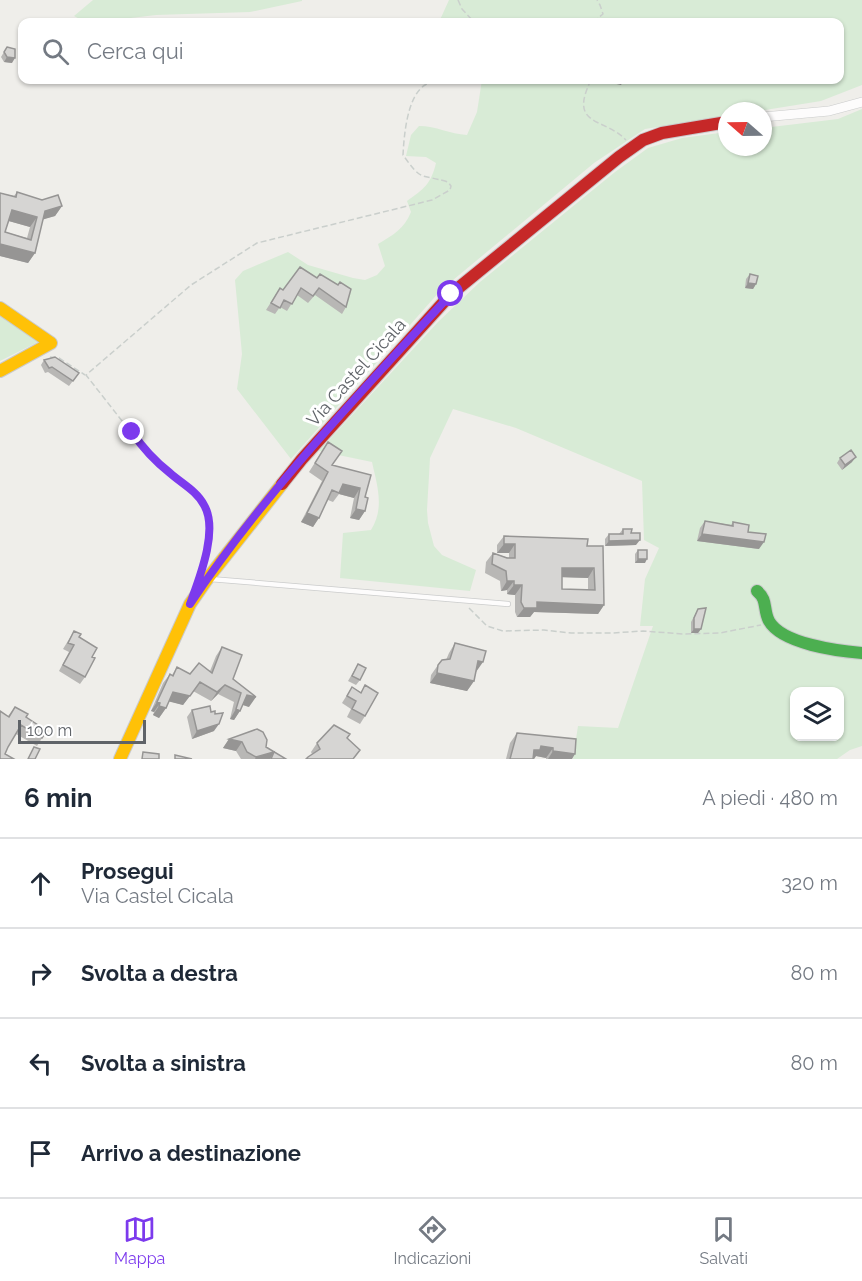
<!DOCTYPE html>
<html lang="it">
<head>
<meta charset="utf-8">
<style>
  :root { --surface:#fff; --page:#f6f6f7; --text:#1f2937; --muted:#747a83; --line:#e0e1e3; --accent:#7c3aed }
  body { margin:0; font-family:Raleway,sans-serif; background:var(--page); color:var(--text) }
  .controls { position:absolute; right:18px; bottom:18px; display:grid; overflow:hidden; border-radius:12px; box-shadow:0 2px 4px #0004 }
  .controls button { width:54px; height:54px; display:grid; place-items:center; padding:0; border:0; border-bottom:2px solid var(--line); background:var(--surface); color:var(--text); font:30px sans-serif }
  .compass { position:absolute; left:718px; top:102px; width:54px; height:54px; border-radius:50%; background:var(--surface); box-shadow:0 2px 4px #0004; rotate:290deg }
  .scale { position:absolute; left:18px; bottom:15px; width:128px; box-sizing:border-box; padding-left:6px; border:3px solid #5f6368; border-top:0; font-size:16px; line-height:21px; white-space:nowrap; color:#5f6368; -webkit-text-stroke:4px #fff; paint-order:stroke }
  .stop { position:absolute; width:18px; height:18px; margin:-14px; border:4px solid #7c3aed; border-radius:50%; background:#fff }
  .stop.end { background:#7c3aed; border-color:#fff; box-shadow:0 2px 6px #0008 }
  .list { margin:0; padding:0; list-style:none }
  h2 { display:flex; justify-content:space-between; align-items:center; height:78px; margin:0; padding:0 24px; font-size:26px }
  h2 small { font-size:20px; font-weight:400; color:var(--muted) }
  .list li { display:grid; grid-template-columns:39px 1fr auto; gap:18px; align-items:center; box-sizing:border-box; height:90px; padding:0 24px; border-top:2px solid var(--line) }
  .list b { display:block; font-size:22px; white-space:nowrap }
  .list p { margin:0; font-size:20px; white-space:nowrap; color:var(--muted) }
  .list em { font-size:20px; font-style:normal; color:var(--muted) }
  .icon { flex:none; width:33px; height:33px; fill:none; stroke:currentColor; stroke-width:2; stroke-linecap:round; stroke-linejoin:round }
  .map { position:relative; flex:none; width:862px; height:759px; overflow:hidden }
  .search { position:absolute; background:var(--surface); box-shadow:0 2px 4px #0004; left:18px; right:18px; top:18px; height:66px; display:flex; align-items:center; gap:15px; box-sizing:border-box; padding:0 21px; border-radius:12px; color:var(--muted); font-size:22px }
  .sheet { height:438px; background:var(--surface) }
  nav { display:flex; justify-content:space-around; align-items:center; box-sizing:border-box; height:84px; border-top:2px solid var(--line); background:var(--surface); font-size:16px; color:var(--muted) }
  nav a { display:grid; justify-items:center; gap:3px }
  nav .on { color:var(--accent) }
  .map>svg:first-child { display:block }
  .green { fill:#d8ebd6; fill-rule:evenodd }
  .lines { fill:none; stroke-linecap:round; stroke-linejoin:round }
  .lane-casing { stroke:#cbcccc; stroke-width:6 }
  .street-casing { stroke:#cbcccc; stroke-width:10 }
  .fast-casing { stroke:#cacacb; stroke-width:14 }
  .slow-casing { stroke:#cacacb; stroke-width:14 }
  .jam-casing { stroke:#cacacb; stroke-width:14 }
  .path { stroke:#cacfcc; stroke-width:1.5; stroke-dasharray:6 3; stroke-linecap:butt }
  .lane { stroke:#fdfcfc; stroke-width:4.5 }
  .street { stroke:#fdfcfc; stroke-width:9 }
  .fast { stroke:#4caf50; stroke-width:12 }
  .slow { stroke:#ffc107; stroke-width:12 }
  .jam { stroke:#c62828; stroke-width:12 }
  .wall { fill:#b8b7b5; fill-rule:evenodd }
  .shaded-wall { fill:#969594 }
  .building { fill:#d6d5d3; stroke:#969594; stroke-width:1.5; fill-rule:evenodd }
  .route { stroke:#7c3aed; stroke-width:8 }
  .labels { text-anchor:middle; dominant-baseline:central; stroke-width:6; stroke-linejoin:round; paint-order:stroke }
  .street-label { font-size:18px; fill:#5f6368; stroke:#fff }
</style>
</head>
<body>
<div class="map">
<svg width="862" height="759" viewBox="0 0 862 759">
  <rect width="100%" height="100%" fill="#efeeea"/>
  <path class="green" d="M93 0H302V1L250 12 156 15 97 22H85L74 16Z
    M449 0H862V85L821 101 759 111H727V116L645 129 594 163 441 290 291 459 237 389 242 354 235 280 243 271 288 252 308 265 353 278 365 280 377 275 385 266 378 244C393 235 404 229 411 212L407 201C424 189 431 184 436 163L426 157 406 156 411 135 419 126C436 126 450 134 467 135L477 112 482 80H840V22H439Z
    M862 109V746L850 750 837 759H573L578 726 618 728 653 626H640L645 579 659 548 644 540 642 481 516 428 453 409 430 458 427 510 428 523 434 546 442 555 476 570 470 591 340 578 343 533 371 530C385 508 377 485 372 462L319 451 438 322 480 282 615 172 648 148 682 138 727 132V147H763V128L838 119ZM794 692H840V736H794Z
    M0 315 40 341 0 361Z"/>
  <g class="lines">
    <g class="lane-casing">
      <path id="lane" d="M210 579 508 604"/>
    </g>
    <g class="street-casing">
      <path id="street" d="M763 117 829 111 862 102"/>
    </g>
    <g class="fast-casing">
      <path id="fast" d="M757 591C768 600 763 610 769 621 782 644 838 651 862 653"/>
    </g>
    <g class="slow-casing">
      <path id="slow" d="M0 308 51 343 0 371
        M120 759 190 604 208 578 282 484"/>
    </g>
    <g class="jam-casing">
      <path id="jam" d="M282 484 302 459 451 294 619 157 643 140 662 133 727 122"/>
    </g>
    <path class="path" d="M458 0 462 9 474 22
      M593 22 603 14 600 5 597 0
      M591 80C568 127 604 117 626 140
      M50 357 59 358 85 375
      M203 566 209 521 205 505 193 492 167 471 137 440 86 375 191 285 257 243 432 200 450 190 451 186 448 182C419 173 423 183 403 155 404 136 407 96 425 85 430 82 438 81 443 80
      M469 608 487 626 503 631 544 630 571 633H612L643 631 683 634 720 633 761 625"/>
    <use href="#lane" class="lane"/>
    <use href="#street" class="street"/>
    <use href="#fast" class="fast"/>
    <use href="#slow" class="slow"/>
    <use href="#jam" class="jam"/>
  </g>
  <path class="wall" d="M7 47 12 63 4 62 1 57Z
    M17 192 42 200 58 195 62 206 55 216 43 219 35 253 28 263 0 256V193L14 196ZM9 221 30 227 27 238 5 232Z
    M300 267 346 307 342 314 315 295 308 303 297 295 287 311 280 307 275 314 266 310 280 288 283 290Z
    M750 274 756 284 753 289 745 288 746 279Z
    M44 360 79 373 69 386 48 372 45 373 41 365Z
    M328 442 332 465 371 475 365 497V511L359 520 350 518 354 498 339 494 333 502 328 500 313 527 301 522 322 481 309 472Z
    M840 458 852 462 842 470 837 463Z
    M705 521 731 525 733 522 748 532 759 549 697 541 700 528Z
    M623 529 631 533 636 545 605 546V539L609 534H619Z
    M504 536 587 546 604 605 598 614 534 612 530 617H517L515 612V595L507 594V590L501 591 500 581 485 573 486 562 493 553 509 558V553H497V545ZM562 577 588 578V590L562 589Z
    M638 550 645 563H635V554Z
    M698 609 701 629 698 633H691V622Z
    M74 631 79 637 92 657 85 677 80 684 59 671 69 652 63 649Z
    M455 643 476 672 474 681 467 691 430 683 431 675 438 665 446 660 449 653Z
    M222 647 233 679 249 707 243 705 234 720 230 719 234 702 218 694 211 701 193 691 183 705 169 701 166 708 159 718 153 715 154 712 151 711 163 683 170 674 172 675 177 667 190 674 210 671 216 656Z
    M358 664 360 680 356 685 348 681Z
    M365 685V716L360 724 347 717 351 709 342 703 352 687 361 692Z
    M15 707 26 717 42 738 37 746 16 734 8 747 5 754 0 759 8 716Z
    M192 710 214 731 192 739 187 717Z
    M517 733 576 739 572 759H546V758L536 756 534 759H506L510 743Z
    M347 738 312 754 311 752 317 743Z
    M229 739 266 747 286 759H241L236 751 223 748Z"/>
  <path class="shaded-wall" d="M7 57 15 58 12 63 4 62Z
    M615 80H624L621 85 612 83Z
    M62 206 55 216 38 221 45 211Z
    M12 210 37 217 30 227 5 220Z
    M0 244 35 253 28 263 0 256Z
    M748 283 756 284 753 289 745 288Z
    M856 457 852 462 842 470 845 465Z
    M343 484 360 488 354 498 339 494Z
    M356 509 365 511 359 520 350 518Z
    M307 513 319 518 313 527 301 522Z
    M702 534 764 542 759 549 697 541Z
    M640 540 636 545 605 546 609 541Z
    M504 544H515L509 553H497Z
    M638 559H647L645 563H635Z
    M562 568H594L588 578 556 577Z
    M507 581H514L507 590 501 591Z
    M514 585H522L515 595 507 594Z
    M537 602 604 605 598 614 534 612 530 617H517L524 608Z
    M694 629H701L698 633H691Z
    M478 661 483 662 476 672Z
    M437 673 474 681 467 691 430 683Z
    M225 685 218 694 211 701 217 692Z
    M173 692 190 696 183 705 167 701Z
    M247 695 256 697 249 707 240 704Z
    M157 702 160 703 154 712 151 711Z
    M159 706 166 708 159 718 153 715Z
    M236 709 240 711 234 720 230 719Z
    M219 724 214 731 192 739 197 731Z
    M229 739 242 742 236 751 223 748Z
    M541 746 553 748 546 758 536 756 534 759H527L534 750Z
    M553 751 575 754 572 759H548Z
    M274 752 270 759H255L256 757Z"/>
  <path class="building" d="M7 47 15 49V58L7 57 4 52Z
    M17 192 42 200 58 195 62 206 45 211 35 253 0 244V193L16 197ZM12 210 37 217 31 240 5 232Z
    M300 267 317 278 320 274 338 285 340 282 351 289 346 307 319 288 313 296 301 288 292 304 284 300 280 308 271 303 280 288 283 290Z
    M750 274 758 276 756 284 748 283Z
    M55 357 79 373 73 381 52 367 49 368 44 360Z
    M328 442 342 451 332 465 371 475 365 497 368 498 365 511 356 509 360 488 343 484 339 493 332 490 319 518 307 513 328 472 315 463Z
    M851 450 856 457 845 465 840 458Z
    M705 521 733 526V522L749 525 748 532 766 534 764 542 702 534Z
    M623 529H632L631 533H640V540L609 541V534H623Z
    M504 536 588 539 587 546H603L604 605 537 602V608H524L521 602 522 585H514V581H507L506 571 492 564 493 553 507 558H515V544H504ZM562 568H594L595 590 562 589Z
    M638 550H647V559H638Z
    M706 608 701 629H694V618L698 609Z
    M74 631 81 634 79 637 97 648 92 657 95 658 85 677 63 665 74 645 68 643Z
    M455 643 486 651 483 662 478 661 474 681 437 673 438 665 442 660 450 659Z
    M222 647 242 655 233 679 256 697 247 695 240 711 236 709 241 693 225 685 217 692 200 682 190 696 173 692 166 708 159 706 160 703 157 702 170 674 173 676 177 667 190 674 199 663 212 673Z
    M358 664 366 668 360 680 352 676Z
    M365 685 378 693 365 716 352 709 356 701 347 696 352 687 361 693Z
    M210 706 211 712 215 711V714L223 713 219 724 197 731 192 710Z
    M15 707 28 714 26 717 47 731 42 738 21 725 8 747 5 754 14 759H0V711L9 717Z
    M334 725 350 734 347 738 360 750 353 759H306L308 757 320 749 317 743Z
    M257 729 263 732 267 740 266 747 286 759H271L274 752 256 757 247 752 242 742 229 739Z
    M517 733 576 739 575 754 553 751V748L541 746 540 750H534L533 759H510Z
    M34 747 40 749 35 759H28Z
    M143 752 159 754V759H142Z
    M175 755 192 759H175Z"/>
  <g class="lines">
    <path class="route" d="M132 432C142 447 156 462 170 473 181 483 197 491 204 505 219 530 199 579 190 604 264 493 361 392 451 294"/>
  </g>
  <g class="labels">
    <g class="street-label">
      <text transform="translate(356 372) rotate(-48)">Via Castel Cicala</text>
    </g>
  </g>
</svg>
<div class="controls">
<button><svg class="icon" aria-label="layers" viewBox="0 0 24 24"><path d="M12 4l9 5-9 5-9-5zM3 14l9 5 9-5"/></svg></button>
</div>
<svg class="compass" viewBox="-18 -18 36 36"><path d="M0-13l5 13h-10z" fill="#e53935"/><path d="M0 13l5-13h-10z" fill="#747a83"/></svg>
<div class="scale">100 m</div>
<div class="stop" style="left:451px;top:294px"></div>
<div class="stop end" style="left:132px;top:432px"></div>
<div class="search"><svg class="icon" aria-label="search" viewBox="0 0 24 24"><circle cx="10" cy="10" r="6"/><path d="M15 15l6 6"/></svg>Cerca qui</div>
</div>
<section class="sheet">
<h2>6 min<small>A piedi · 480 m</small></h2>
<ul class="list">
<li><svg class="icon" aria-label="ahead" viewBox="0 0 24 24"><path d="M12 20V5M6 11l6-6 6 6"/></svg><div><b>Prosegui</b><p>Via Castel Cicala</p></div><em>320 m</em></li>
<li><svg class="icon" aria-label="right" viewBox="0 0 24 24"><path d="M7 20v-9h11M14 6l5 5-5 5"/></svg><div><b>Svolta a destra</b></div><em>80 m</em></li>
<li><svg class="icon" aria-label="left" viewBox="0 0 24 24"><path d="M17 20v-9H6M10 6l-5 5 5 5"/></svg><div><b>Svolta a sinistra</b></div><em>80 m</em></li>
<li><svg class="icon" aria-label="arrive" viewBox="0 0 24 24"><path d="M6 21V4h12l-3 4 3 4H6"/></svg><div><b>Arrivo a destinazione</b></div></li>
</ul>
</section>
<nav>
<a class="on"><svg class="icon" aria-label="map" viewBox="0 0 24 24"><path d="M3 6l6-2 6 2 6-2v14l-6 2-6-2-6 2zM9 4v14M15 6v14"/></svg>Mappa</a>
<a><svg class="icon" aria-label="directions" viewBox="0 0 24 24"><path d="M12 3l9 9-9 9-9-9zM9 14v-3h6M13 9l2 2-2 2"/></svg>Indicazioni</a>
<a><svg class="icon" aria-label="saved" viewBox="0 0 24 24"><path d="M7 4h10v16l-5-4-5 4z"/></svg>Salvati</a>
</nav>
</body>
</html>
